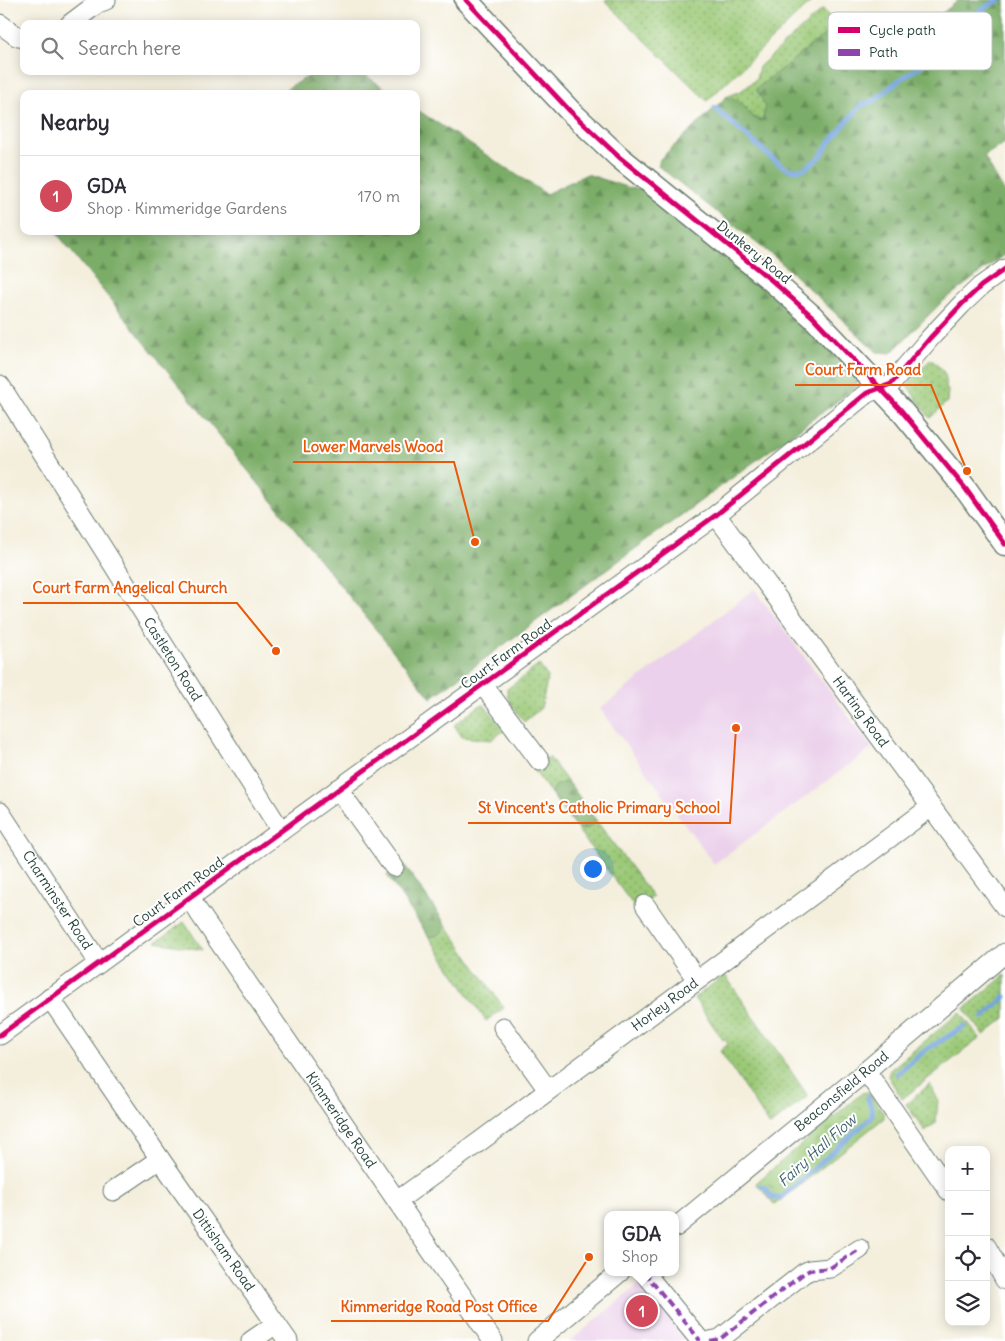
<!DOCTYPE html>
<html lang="en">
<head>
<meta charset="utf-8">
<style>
  :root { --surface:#fff; --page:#f7f7f7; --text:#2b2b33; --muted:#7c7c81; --line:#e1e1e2; --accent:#d1495b }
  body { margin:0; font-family:Delius,sans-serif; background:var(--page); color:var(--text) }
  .controls { position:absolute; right:15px; bottom:15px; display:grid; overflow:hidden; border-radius:10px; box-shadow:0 2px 12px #0003 }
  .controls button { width:45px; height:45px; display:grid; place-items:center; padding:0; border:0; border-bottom:1px solid var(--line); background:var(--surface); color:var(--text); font:25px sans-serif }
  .you { position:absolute; left:592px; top:868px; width:18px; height:18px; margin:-12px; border:4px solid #fff; border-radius:50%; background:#1a73e8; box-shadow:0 0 0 8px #1a73e833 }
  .badge { display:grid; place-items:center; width:32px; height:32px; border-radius:50%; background:var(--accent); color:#fff; font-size:16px; font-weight:700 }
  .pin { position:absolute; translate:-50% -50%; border:2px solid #fff; box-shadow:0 1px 5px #0006 }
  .popup { position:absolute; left:604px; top:1211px; width:75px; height:65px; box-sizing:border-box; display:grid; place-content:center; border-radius:10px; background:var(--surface); filter:drop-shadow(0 1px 4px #0005); font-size:16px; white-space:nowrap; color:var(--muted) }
  .popup b { font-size:19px; color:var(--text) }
  .popup::after { content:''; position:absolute; left:50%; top:100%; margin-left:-10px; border:10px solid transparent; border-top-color:var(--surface) }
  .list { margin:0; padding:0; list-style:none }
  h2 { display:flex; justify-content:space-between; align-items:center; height:65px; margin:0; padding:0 20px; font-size:21px }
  h2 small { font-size:16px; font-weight:400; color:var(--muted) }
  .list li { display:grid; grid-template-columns:32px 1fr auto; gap:15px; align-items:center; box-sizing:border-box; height:80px; padding:0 20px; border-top:1px solid var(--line) }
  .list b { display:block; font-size:19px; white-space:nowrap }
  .list p { margin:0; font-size:16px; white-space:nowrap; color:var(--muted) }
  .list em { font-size:16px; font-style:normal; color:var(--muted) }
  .icon { flex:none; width:28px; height:28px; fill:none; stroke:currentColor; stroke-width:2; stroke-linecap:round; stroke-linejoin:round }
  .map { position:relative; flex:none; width:1005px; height:1341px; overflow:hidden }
  .search { position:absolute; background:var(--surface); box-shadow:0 2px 12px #0003; left:20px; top:20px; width:400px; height:55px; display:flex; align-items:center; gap:12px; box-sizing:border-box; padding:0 18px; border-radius:10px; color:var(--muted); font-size:19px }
  .panel { position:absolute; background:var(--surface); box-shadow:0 2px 12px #0003; left:20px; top:90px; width:400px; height:145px; border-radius:10px }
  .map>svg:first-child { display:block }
  .built { fill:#ebd1eb }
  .grass { fill:url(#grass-dots); stroke:#5d8356 }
  .forest { fill:url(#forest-firs); stroke:#4e754e }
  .park { fill:url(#park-crowns); stroke:#5d8356 }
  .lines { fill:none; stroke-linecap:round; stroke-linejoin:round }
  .stream { stroke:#76a5e0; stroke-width:5 }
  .minor-casing { stroke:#6a7b6f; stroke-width:21 }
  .tertiary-casing { stroke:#6a7b6f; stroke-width:25 }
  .minor { stroke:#fff; stroke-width:19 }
  .tertiary { stroke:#fff; stroke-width:22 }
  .quiet { stroke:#8e44ad; stroke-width:4; stroke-dasharray:8 4; stroke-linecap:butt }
  .cycleway-casing { stroke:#fff; stroke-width:8 }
  .cycleway { stroke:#d6006c; stroke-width:5 }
  .labels { text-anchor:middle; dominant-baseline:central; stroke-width:4; stroke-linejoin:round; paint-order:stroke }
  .street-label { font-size:14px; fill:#1f3d34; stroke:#fff }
  .water-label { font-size:15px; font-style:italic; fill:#3d6170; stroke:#fff }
  .key { fill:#fff; stroke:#bcc5c2; stroke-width:1 }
  .key-label { font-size:14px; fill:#1f3d34 }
  .leader { fill:none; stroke:#e8590c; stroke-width:2 }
  .callout-dot { fill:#e8590c; stroke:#fff; stroke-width:2 }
  .callout-label { font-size:15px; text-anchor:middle; font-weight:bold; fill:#e8590c; stroke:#fff; stroke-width:4; stroke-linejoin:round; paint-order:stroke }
</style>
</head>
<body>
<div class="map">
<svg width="1005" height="1341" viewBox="0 0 1005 1341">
  <defs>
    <pattern id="grass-dots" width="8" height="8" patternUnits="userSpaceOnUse" patternTransform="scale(1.25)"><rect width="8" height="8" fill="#9bc977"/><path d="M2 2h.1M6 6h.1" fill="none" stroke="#7ea462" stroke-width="1.8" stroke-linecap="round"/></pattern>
    <pattern id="forest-firs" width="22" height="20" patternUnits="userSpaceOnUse" patternTransform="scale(1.25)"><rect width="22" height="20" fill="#7cad68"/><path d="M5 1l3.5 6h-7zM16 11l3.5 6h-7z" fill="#658e56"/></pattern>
    <pattern id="park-crowns" width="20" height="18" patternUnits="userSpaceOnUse" patternTransform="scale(1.25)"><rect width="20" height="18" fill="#9bc977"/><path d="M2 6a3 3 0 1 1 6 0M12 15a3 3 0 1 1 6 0" fill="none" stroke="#7ea462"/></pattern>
  </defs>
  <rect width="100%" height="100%" fill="#fff"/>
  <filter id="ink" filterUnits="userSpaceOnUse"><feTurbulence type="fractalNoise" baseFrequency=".02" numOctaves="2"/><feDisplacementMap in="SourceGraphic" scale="10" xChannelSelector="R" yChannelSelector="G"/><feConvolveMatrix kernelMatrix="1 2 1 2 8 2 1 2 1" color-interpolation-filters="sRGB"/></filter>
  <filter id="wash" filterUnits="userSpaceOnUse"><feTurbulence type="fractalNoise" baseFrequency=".0096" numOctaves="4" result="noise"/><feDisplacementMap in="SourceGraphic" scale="20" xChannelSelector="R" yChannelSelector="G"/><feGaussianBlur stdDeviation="1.12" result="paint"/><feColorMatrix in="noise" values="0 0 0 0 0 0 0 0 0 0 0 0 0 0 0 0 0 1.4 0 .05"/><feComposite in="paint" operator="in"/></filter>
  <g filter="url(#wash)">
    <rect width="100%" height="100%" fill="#f4efdd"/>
    <path class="built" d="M754 589 872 748 714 864 600 709Z
      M646 1279 695 1341H570Z"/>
    <path class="grass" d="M604 0H813L707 101Z
      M823 9 843 33 833 28 766 105V112L762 121 752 117 740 102 726 97 741 91 756 79 759 67Z
      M931 359C942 370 948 372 946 389L948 390 947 402 930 418 908 387V383Z
      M539 665 548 677 541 708 524 722C517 712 506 701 507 689Z
      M484 705 505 730 491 740 462 737 454 725 479 706Z
      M549 757 653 897 636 909 533 769Z
      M403 863 504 1008 486 1021 387 875Z
      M184 922 203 950 156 942Z
      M725 975 808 1096 770 1126 720 1051 728 1044 725 1039 723 1040 694 998Z
      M1005 975V1018L984 1035 964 1009Z
      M960 1012 980 1038 902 1099 888 1076 890 1070Z
      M930 1084 938 1100 936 1123 925 1131 906 1104Z"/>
    <path class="forest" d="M959 0H1005V143L984 156 1005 193V254L942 302 891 353 877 352 777 259 658 166 660 159 726 97C730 98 737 99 741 103 749 109 750 120 762 120 768 107 763 101 756 89L833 28 897 58 935 19Z
      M318 71H359L393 94H277Z
      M416 109 546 194 587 174 629 188H650L751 269 855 373 858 386 431 698 55 231H416Z
      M565 782 570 784 596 820C592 827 586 831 577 829L551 793 556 785Z
      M403 863 446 925C442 933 439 936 429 937L387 875Z"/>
    <path class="park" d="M866 1092 869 1093 884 1114V1118L779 1202 774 1204 756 1183 862 1093Z"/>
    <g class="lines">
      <path class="stream" d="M715 108 773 159 784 167 793 170 804 169 820 157 830 142 861 105 874 101 898 81 922 65 972 17 987 6 1000 0
        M983 1017 1005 997
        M897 1074 927 1049 965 1026
        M761 1186 765 1188 773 1198H781L872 1117C873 1106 868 1104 868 1097"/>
    </g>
  </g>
  <g filter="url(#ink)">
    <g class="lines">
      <g class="minor-casing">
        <g id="minor">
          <path d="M0 24 18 37 24 38"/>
          <path d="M70 24 98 3 106 0"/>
          <path id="s1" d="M0 385 281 831"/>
          <path id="s2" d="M716 515 1005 907"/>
          <path d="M483 685 540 761"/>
          <path d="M338 789 394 867"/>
          <path id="s3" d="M0 812 99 963"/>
          <path id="s4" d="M189 898 493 1341"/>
          <path d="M645 905 697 980"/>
          <path id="s5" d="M50 998 160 1159 288 1341"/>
          <path d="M503 1027 548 1090"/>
          <path d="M0 1035 716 515 867 393 891 384 930 338 962 304 981 286 1005 269"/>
          <path d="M866 1071 949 1191"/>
          <path d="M113 1191 160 1159"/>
          <path id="s6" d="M397 1201 479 1142 931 807"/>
          <path id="s7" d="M676 1227 866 1071 1005 953"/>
          <path d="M986 1246 1005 1280"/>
          <path d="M644 1272 699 1339V1341"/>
          <path d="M251 1341 276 1324"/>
          <path d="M537 1341 620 1272"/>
          <path d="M710 1341 720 1339 804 1273 810 1270 830 1268 860 1249"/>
        </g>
      </g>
      <g class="tertiary-casing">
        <path id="tertiary" d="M466 0 570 111 619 157 770 279 813 317 900 409 965 488 1005 544"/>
      </g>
      <use href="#minor" class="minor"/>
      <use href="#tertiary" class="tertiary"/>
      <path class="quiet" d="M644 1272 699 1339V1341
        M710 1341 720 1339 804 1273 810 1270 830 1268 860 1249"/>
      <g class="cycleway-casing">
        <path id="cycleway" d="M466 0 570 111 619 157 770 279 813 317 900 409 965 488 1005 544
          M0 1035 716 515 867 393 891 384 930 338 962 304 981 286 1005 269"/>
      </g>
      <use href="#cycleway" class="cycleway"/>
    </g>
  </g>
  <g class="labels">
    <g class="street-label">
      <text transform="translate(754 252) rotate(39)">Dunkery Road</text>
      <text transform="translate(506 654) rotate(-36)">Court Farm Road</text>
      <text stroke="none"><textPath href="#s1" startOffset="324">Castleton Road</textPath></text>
      <text stroke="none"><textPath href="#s2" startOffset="244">Harting Road</textPath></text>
      <text transform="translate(178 892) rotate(-36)">Court Farm Road</text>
      <text stroke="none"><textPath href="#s3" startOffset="105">Charminster Road</textPath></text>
      <text stroke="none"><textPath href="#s6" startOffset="332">Horley Road</textPath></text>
      <text stroke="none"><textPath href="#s7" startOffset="214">Beaconsfield Road</textPath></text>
      <text stroke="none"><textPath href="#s4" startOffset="269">Kimmeridge Road</textPath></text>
      <text stroke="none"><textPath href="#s5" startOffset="306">Dittisham Road</textPath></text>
    </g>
    <g class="water-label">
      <text transform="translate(817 1150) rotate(-42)">Fairy Hall Flow</text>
    </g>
  </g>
  <rect x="828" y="12" width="164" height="58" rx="8" class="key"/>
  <rect x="838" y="27" width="22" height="6" fill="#d6006c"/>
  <rect x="838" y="49" width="22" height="7" fill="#8e44ad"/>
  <g class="key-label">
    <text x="869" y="35">Cycle path</text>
    <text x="869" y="57">Path</text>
  </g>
  <path class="leader" d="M967 471L931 385H795M475 542L454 462H293M276 651L237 603H23M736 728L730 823H468M589 1257L548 1321H331"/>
  <g class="callout-dot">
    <circle cx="967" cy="471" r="5"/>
    <circle cx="475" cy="542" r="5"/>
    <circle cx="276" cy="651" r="5"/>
    <circle cx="736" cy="728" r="5"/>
    <circle cx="589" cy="1257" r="5"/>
  </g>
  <g class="callout-label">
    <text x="863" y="375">Court Farm Road</text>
    <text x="373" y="452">Lower Marvels Wood</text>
    <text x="130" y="593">Court Farm Angelical Church</text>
    <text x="599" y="813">St Vincent's Catholic Primary School</text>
    <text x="439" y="1312">Kimmeridge Road Post Office</text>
  </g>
</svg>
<div class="controls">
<button>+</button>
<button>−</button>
<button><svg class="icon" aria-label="locate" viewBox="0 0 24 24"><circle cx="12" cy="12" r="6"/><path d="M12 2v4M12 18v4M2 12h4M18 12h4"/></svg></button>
<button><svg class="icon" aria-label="layers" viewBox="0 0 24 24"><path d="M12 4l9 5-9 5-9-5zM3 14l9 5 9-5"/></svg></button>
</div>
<div class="you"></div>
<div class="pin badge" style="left:642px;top:1311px">1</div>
<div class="popup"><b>GDA</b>Shop</div>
<div class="search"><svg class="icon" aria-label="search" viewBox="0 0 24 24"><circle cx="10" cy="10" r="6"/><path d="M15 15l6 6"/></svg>Search here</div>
<section class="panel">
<h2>Nearby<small></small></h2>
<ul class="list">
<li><span class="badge">1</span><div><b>GDA</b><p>Shop · Kimmeridge Gardens</p></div><em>170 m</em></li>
</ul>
</section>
</div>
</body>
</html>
